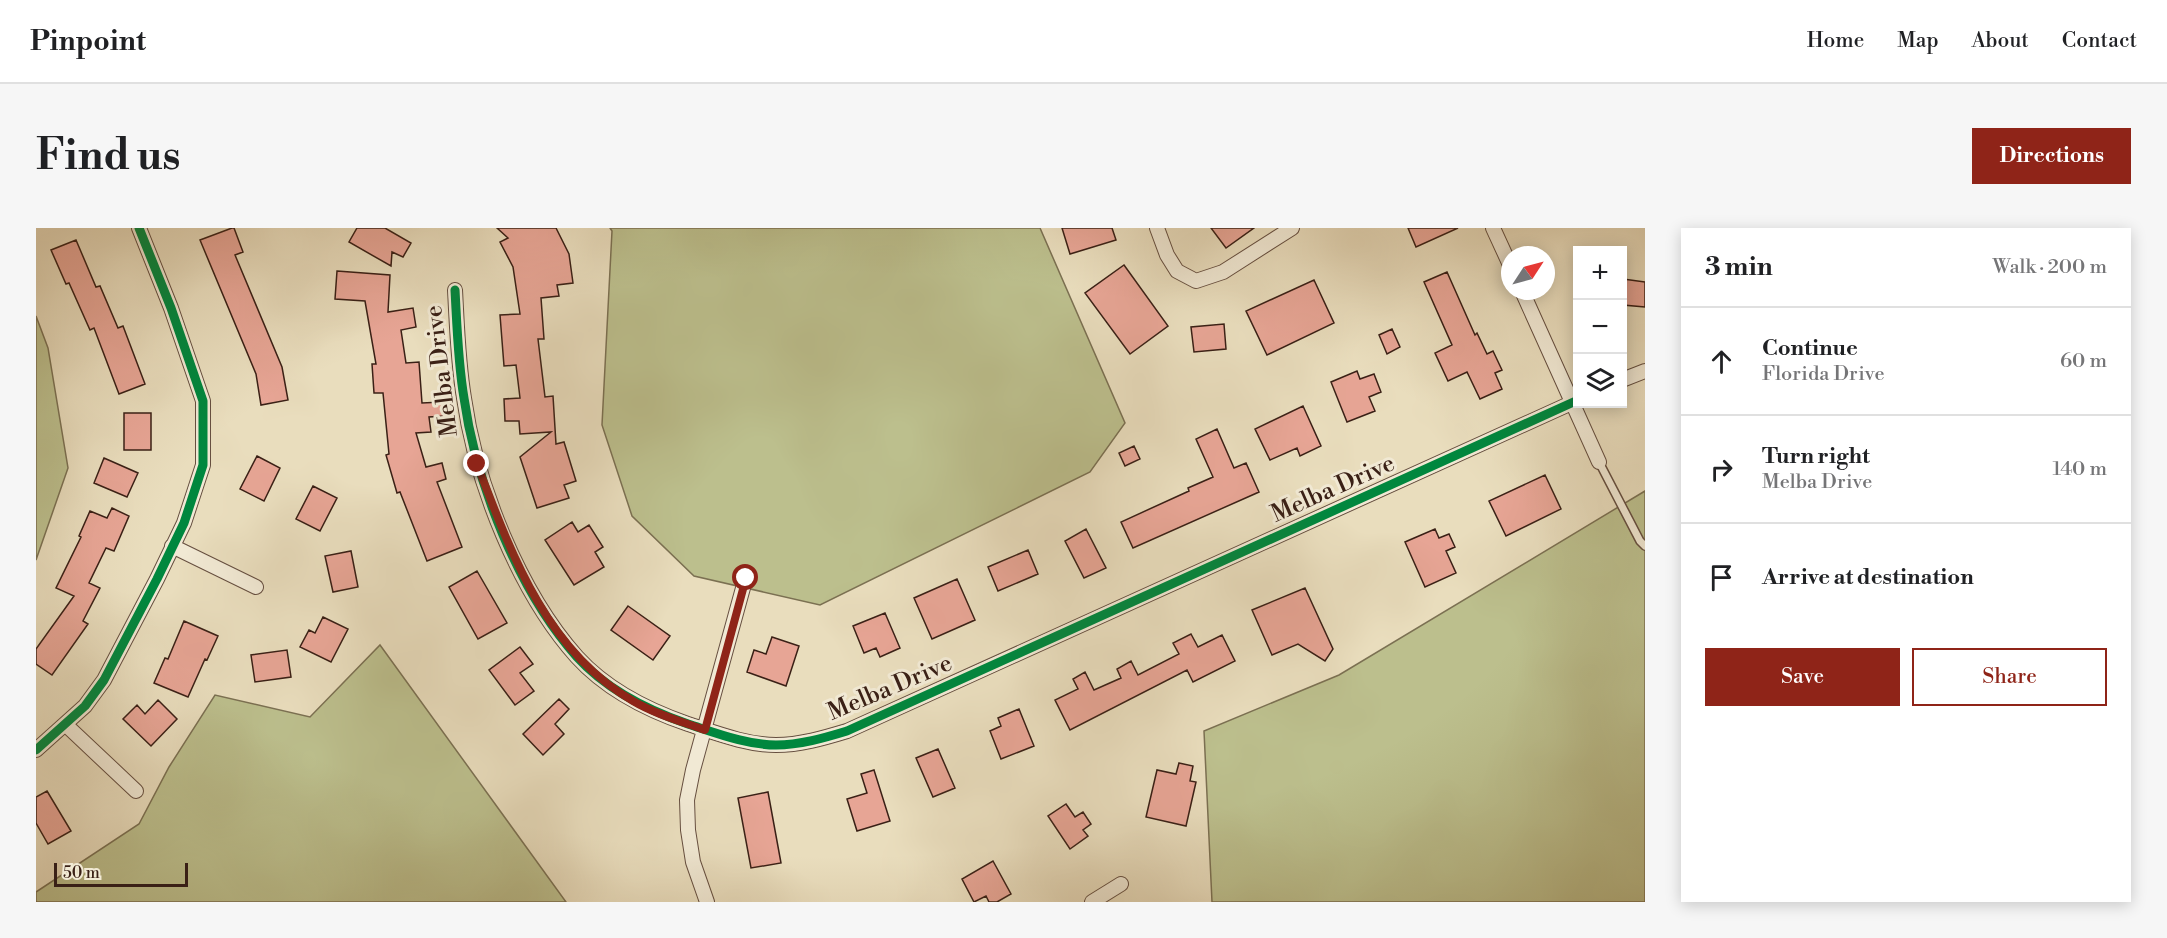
<!DOCTYPE html>
<html lang="en">
<head>
<meta charset="utf-8">
<style>
  :root { --surface:#fff; --page:#f6f6f6; --text:#202124; --muted:#757577; --line:#e0e0e0; --accent:#8f2418 }
  body { margin:0; font-family:"Libre Bodoni",serif; background:var(--page); color:var(--text) }
  .controls { position:absolute; right:18px; top:18px; display:grid; overflow:hidden; border-radius:0px; box-shadow:0 3px 15px #0003 }
  .controls button { width:54px; height:54px; display:grid; place-items:center; padding:0; border:0; border-bottom:2px solid var(--line); background:var(--surface); color:var(--text); font:30px sans-serif }
  .compass { position:absolute; left:1465px; top:18px; width:54px; height:54px; border-radius:50%; background:var(--surface); box-shadow:0 3px 15px #0003; rotate:54deg }
  .scale { position:absolute; left:18px; bottom:15px; width:134px; box-sizing:border-box; padding-left:6px; border:3px solid #3a2016; border-top:0; font-size:16px; line-height:21px; white-space:nowrap; color:#3a2016; -webkit-text-stroke:4px #f1e9d4; paint-order:stroke }
  .stop { position:absolute; width:18px; height:18px; margin:-14px; border:4px solid #8f2418; border-radius:50%; background:#fff }
  .stop.end { background:#8f2418; border-color:#fff; box-shadow:0 2px 6px #0008 }
  .list { margin:0; padding:0; list-style:none }
  h2 { display:flex; justify-content:space-between; align-items:center; height:78px; margin:0; padding:0 24px; font-size:26px }
  h2 small { font-size:20px; font-weight:400; color:var(--muted) }
  .list li { display:grid; grid-template-columns:39px 1fr auto; gap:18px; align-items:center; box-sizing:border-box; height:108px; padding:0 24px; border-top:2px solid var(--line) }
  .list b { display:block; font-size:22px; white-space:nowrap }
  .list p { margin:0; font-size:20px; white-space:nowrap; color:var(--muted) }
  .list em { font-size:20px; font-style:normal; color:var(--muted) }
  .actions { display:flex; gap:12px; padding:18px 24px }
  .actions a { flex:1; padding:14px 0; border:2px solid var(--accent); border-radius:0px; text-align:center; font-size:21px; color:var(--accent) }
  .actions .main { background:var(--accent); color:#fff }
  .icon { flex:none; width:33px; height:33px; fill:none; stroke:currentColor; stroke-width:2; stroke-linecap:round; stroke-linejoin:round }
  .map { position:relative; flex:none; width:1609px; height:674px; overflow:hidden; border-radius:0px }
  header { display:flex; align-items:center; gap:36px; box-sizing:border-box; height:84px; padding:0 30px; background:var(--surface); border-bottom:2px solid var(--line) }
  header strong { font-size:28px }
  nav { display:flex; gap:33px; margin-inline-start:auto; font-size:21px }
  .intro { display:flex; align-items:center; justify-content:space-between; box-sizing:border-box; height:144px; padding:0 36px }
  h1 { margin:0; font-size:42px }
  .button { padding:15px 27px; border-radius:0px; background:var(--accent); color:#fff; font-size:21px; font-weight:700 }
  main { display:flex; gap:36px; padding:0 36px }
  aside { flex:1; background:var(--surface); border-radius:0px; box-shadow:0 3px 15px #0003 }
  .map>svg:first-child { display:block }
  .green { fill:#bcbf8d; stroke:#7b7052; stroke-width:1.5 }
  .building { fill:#e7a595; stroke:#3a2016; stroke-width:1.5 }
  .lines { fill:none; stroke-linecap:round; stroke-linejoin:round }
  .lane-casing { stroke:#664f40; stroke-width:10 }
  .street-casing { stroke:#664f40; stroke-width:16 }
  .lane { stroke:#f1e9d4; stroke-width:7 }
  .street { stroke:#f1e9d4; stroke-width:14 }
  .cycleway-casing { stroke:#f1e9d4; stroke-width:13 }
  .cycleway { stroke:#00873e; stroke-width:9 }
  .route { stroke:#8f2418; stroke-width:8 }
  .labels { text-anchor:middle; dominant-baseline:central; stroke-width:6; stroke-linejoin:round; paint-order:stroke }
  .street-label { font-size:24px; fill:#3a2016; stroke:#f1e9d4 }
</style>
</head>
<body>
<header>
<strong>Pinpoint</strong>
<nav><a>Home</a><a>Map</a><a>About</a><a>Contact</a></nav>
</header>
<div class="intro"><h1>Find us</h1><a class="button">Directions</a></div>
<main>
<div class="map">
<svg width="1609" height="674" viewBox="0 0 1609 674">
  <rect width="100%" height="100%" fill="#e9ddbd"/>
  <filter id="stains"><feTurbulence type="fractalNoise" baseFrequency=".00333" numOctaves="4"/><feColorMatrix values="0 0 0 0 .2 0 0 0 0 .09 0 0 0 0 .02 0 0 0 .5 -.17"/></filter>
  <radialGradient id="worn" r=".72"><stop offset=".6" stop-color="#630" stop-opacity="0"/><stop offset="1" stop-color="#630" stop-opacity=".3"/></radialGradient>
  <path class="green" d="M574 0H1004L1089 195 1054 244 784 377 658 348 596 288 566 197 576 3Z
    M0 88 12 120 32 240 0 332Z
    M1609 263V674H1176L1168 503 1303 447Z
    M344 417 530 674H0V664L103 596 133 539 179 467 274 489Z"/>
  <path class="building" d="M196 0H198L207 24 199 27 246 139 252 172 225 177 220 146 164 12Z
    M321 0H349L375 15 367 29 356 24 355 38 313 14Z
    M461 0H520L533 26 537 55 521 57 523 68 505 70 508 111H502L509 169 517 168 520 216 528 214 540 253 528 257 533 270 501 280 484 229 515 204 484 206 483 193H469L468 171 484 170 480 137 468 138 464 87 484 86 477 39 464 14 472 10Z
    M1026 0H1076L1080 12 1034 26Z
    M1175 0H1218L1190 20Z
    M1372 0H1422L1380 19Z
    M40 12 60 59 64 58 82 100 87 98 109 156 83 166 58 100 54 102 33 55 30 56 15 22Z
    M1088 37 1132 98 1094 126 1049 65Z
    M301 43 354 47 352 84 377 80 380 99 365 102 370 135 383 134 386 175 406 174 408 188 393 189 395 204 380 205 390 239 406 235 410 251 401 254 426 319 391 333 364 264 361 265 350 227 353 226 347 165H338L336 136H340L329 73 299 71Z
    M1411 44 1439 107 1441 105 1451 126 1457 123 1466 142 1459 145 1466 161 1444 171 1431 144 1412 153 1399 125 1416 117 1388 54Z
    M1587 51 1609 54V79L1587 77Z
    M1278 52 1298 95 1231 127 1210 83Z
    M1188 96 1190 121 1158 124 1155 99Z
    M1356 101 1364 119 1351 126 1343 107Z
    M1321 143 1324 151 1338 146 1345 164 1333 169 1339 183 1311 194 1295 154Z
    M1267 178 1285 218 1264 228 1261 220 1234 232 1219 201Z
    M88 185H115V222H88Z
    M1181 201 1198 240 1210 235 1223 264 1097 320 1085 294 1153 263 1152 260 1177 249 1160 211Z
    M1098 218 1104 231 1089 238 1083 225Z
    M221 228 244 240 228 273 204 261Z
    M68 230 102 245 91 269 58 255Z
    M1509 247 1525 281 1470 308 1453 273Z
    M277 258 301 270 284 303 260 291Z
    M76 280 93 288 78 323 70 320 53 355 64 360 47 393 52 396 16 447 0 436V421L38 368 20 360 45 309 43 308 54 283 71 290Z
    M536 294 542 304 553 297 567 319 559 324 568 339 538 357 509 312Z
    M1050 301 1070 340 1048 350 1029 313Z
    M1399 301 1403 310 1413 306 1419 319 1410 323 1420 345 1389 359 1369 314Z
    M992 322 1002 346 962 363 952 339Z
    M315 323 322 359 297 364 289 328Z
    M441 343 471 395 442 411 413 359Z
    M921 351 939 392 896 411 878 370Z
    M1269 360 1297 421 1289 433 1262 416 1236 427 1216 382Z
    M592 378 634 408 617 432 575 402Z
    M849 385 864 420 844 429 840 420 828 425 817 398Z
    M287 389 312 401 295 434 264 419 273 402 279 405Z
    M148 393 182 408 171 432 169 431 152 469 118 455 129 430 132 431Z
    M1155 406 1162 419 1186 407 1199 433 1157 454 1151 442 1034 502 1019 472 1042 461 1037 451 1049 444 1058 462 1085 450 1081 441 1095 433 1102 447 1143 426 1137 415Z
    M736 409 763 418 750 458 711 444 718 422 730 426Z
    M484 419 497 436 484 445 498 463 479 477 453 442Z
    M251 422 255 449 219 454 215 427Z
    M523 471 533 481 519 496 528 506 507 527 487 506Z
    M122 472 141 491 115 518 87 491 101 477 109 486Z
    M983 481 998 518 965 531 954 503 965 498 962 490Z
    M902 521 919 560 897 569 880 530Z
    M1143 535 1157 538 1154 553 1160 554 1150 598 1110 589 1121 542 1140 546Z
    M838 542 854 593 821 603 811 571 831 565 825 546Z
    M11 563 35 603 12 616 0 595V569Z
    M732 564 745 635 715 640 702 570Z
    M1030 576 1039 589 1047 584 1055 596 1047 602 1052 608 1034 621 1012 588Z
    M957 633 975 666 961 674H953L950 668 938 674 926 651Z"/>
  <g class="lines">
    <g class="lane-casing">
      <path id="lane" d="M1563 234 1604 313 1609 318"/>
    </g>
    <g class="street-casing">
      <path id="street" d="M1121 0 1131 27 1141 43 1160 53 1187 44 1256 0
        M1457 0 1474 37
        M419 62C421 98 422 135 428 170 440 256 483 364 541 429 571 462 611 482 652 496 680 505 711 517 740 517 764 517 788 510 811 503L1542 172
        M1486 63 1563 234
        M1586 152 1609 143
        M136 318 220 359
        M30 497 100 563
        M0 522 49 478 68 452 121 351 148 295 167 237V173L135 80 103 0
        M671 674 657 634 652 602 651 572 657 542 710 349
        M1056 674 1085 656"/>
    </g>
    <use href="#lane" class="lane"/>
    <use href="#street" class="street"/>
    <g class="cycleway-casing">
      <path id="cycleway" d="M419 62C421 98 422 135 428 170 440 256 483 364 541 429 571 462 611 482 652 496 680 505 711 517 740 517 764 517 788 510 811 503L1542 172
        M0 522 49 478 68 452 121 351 148 295 167 237V173L135 80 103 0"/>
    </g>
    <use href="#cycleway" class="cycleway"/>
  </g>
  <g class="lines">
    <path class="route" d="M441 236C475 325 510 423 597 473 619 486 644 493 669 502L710 350"/>
  </g>
  <g class="labels">
    <g class="street-label">
      <text transform="translate(406 143) rotate(-97)">Melba Drive</text>
      <text transform="translate(1297 261) rotate(-24)">Melba Drive</text>
      <text transform="translate(854 460) rotate(-23)">Melba Drive</text>
    </g>
  </g>
  <rect width="100%" height="100%" filter="url(#stains)"/>
  <rect width="100%" height="100%" fill="url(#worn)"/>
</svg>
<div class="controls">
<button>+</button>
<button>−</button>
<button><svg class="icon" aria-label="layers" viewBox="0 0 24 24"><path d="M12 4l9 5-9 5-9-5zM3 14l9 5 9-5"/></svg></button>
</div>
<svg class="compass" viewBox="-18 -18 36 36"><path d="M0-13l5 13h-10z" fill="#e53935"/><path d="M0 13l5-13h-10z" fill="#757577"/></svg>
<div class="scale">50 m</div>
<div class="stop" style="left:710px;top:350px"></div>
<div class="stop end" style="left:441px;top:236px"></div>
</div>
<aside>
<h2>3 min<small>Walk · 200 m</small></h2>
<ul class="list">
<li><svg class="icon" aria-label="ahead" viewBox="0 0 24 24"><path d="M12 20V5M6 11l6-6 6 6"/></svg><div><b>Continue</b><p>Florida Drive</p></div><em>60 m</em></li>
<li><svg class="icon" aria-label="right" viewBox="0 0 24 24"><path d="M7 20v-9h11M14 6l5 5-5 5"/></svg><div><b>Turn right</b><p>Melba Drive</p></div><em>140 m</em></li>
<li><svg class="icon" aria-label="arrive" viewBox="0 0 24 24"><path d="M6 21V4h12l-3 4 3 4H6"/></svg><div><b>Arrive at destination</b></div></li>
</ul>
<div class="actions"><a class="main">Save</a><a>Share</a></div>
</aside>
</main>
</body>
</html>
